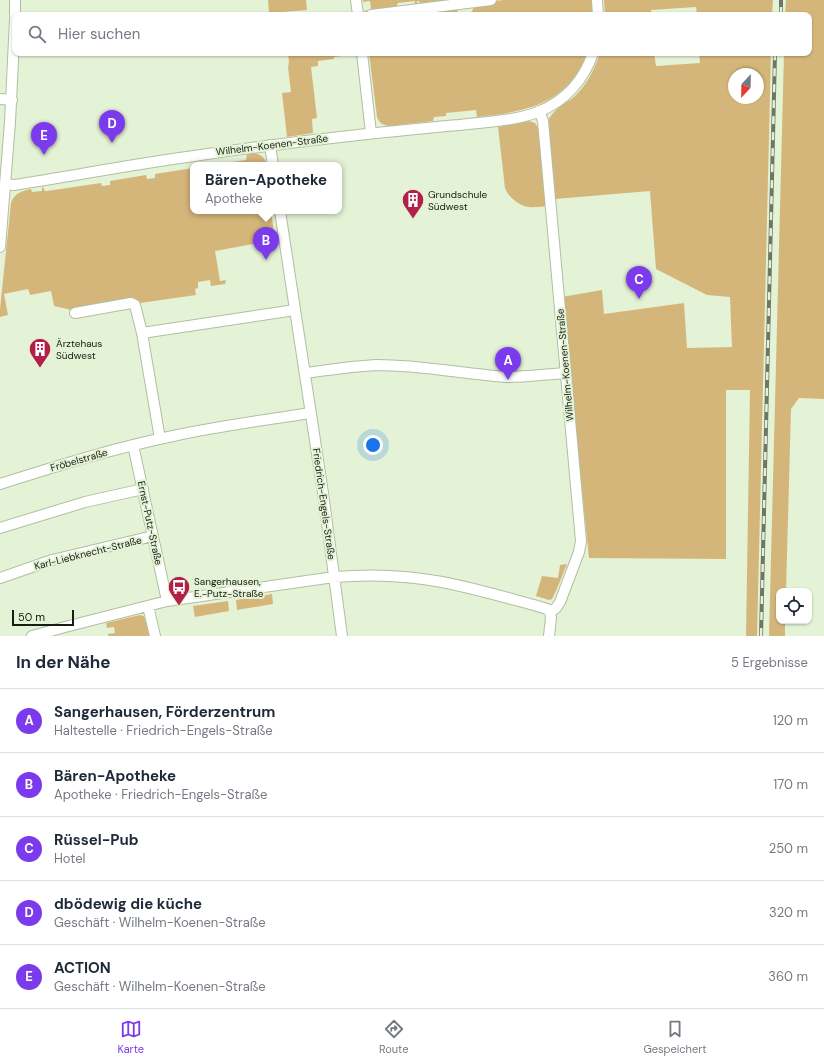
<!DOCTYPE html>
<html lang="de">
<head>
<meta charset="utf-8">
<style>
  :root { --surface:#fff; --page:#f2f2f3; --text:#1f2937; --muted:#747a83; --line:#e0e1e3; --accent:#7c3aed }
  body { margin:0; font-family:"DM Sans",sans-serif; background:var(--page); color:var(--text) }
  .controls { position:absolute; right:12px; bottom:12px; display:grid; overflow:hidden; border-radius:8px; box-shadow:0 1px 3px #0004 }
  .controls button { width:36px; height:36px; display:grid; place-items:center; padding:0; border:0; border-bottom:1px solid var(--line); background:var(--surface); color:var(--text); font:20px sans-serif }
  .compass { position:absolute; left:728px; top:68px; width:36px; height:36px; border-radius:50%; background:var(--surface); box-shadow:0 1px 3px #0004; rotate:202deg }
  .scale { position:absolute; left:12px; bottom:10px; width:62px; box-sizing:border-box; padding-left:4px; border:2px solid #181c13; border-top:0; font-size:11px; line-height:14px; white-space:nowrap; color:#181c13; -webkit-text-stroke:3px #e4f2d6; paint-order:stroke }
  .you { position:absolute; left:373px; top:445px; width:14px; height:14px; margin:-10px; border:3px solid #fff; border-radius:50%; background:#1a73e8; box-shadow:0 0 0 6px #1a73e833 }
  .badge { display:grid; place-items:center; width:26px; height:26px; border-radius:50%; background:var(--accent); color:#fff; font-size:13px; font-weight:700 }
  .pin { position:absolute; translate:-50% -33px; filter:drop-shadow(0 1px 2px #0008) }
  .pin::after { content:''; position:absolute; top:21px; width:14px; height:12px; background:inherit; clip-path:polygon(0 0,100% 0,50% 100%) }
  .popup { position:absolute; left:190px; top:162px; width:152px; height:52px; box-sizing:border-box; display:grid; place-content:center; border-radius:8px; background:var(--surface); filter:drop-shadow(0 1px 3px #0005); font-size:13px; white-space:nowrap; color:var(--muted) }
  .popup b { font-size:15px; color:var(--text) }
  .popup::after { content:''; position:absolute; left:50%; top:100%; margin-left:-8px; border:8px solid transparent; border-top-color:var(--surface) }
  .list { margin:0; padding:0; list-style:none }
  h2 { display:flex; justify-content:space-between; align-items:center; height:52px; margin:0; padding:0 16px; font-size:17px }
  h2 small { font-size:13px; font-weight:400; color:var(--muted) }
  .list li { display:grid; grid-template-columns:26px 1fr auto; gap:12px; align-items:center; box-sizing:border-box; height:64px; padding:0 16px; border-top:1px solid var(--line) }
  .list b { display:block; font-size:15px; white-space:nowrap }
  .list p { margin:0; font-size:13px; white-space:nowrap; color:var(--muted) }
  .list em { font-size:13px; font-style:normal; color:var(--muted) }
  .icon { flex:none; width:22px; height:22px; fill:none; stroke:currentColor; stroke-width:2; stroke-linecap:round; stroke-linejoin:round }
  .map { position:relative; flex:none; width:824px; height:636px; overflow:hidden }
  .search { position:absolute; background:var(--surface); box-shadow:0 1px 3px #0004; left:12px; right:12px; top:12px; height:44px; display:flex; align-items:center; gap:10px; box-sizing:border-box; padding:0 14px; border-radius:8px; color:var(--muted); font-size:15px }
  .sheet { height:372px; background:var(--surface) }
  nav { display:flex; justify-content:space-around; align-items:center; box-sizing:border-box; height:56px; border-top:1px solid var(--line); background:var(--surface); font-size:11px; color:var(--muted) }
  nav a { display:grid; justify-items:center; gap:2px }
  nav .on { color:var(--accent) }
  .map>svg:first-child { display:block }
  .green { fill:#d5b67a; fill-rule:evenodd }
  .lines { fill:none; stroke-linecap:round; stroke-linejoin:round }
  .minor-casing { stroke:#b1bea4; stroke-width:12 }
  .minor { stroke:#fff; stroke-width:10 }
  .rail-casing { stroke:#6e7665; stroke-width:4 }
  .rail { stroke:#e4f2d6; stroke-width:2.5; stroke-dasharray:8; stroke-linecap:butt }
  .labels { text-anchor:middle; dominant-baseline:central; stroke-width:4; stroke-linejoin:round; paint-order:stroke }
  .street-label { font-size:10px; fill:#181c13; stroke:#e4f2d6 }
  .poi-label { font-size:10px; fill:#181c13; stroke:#e4f2d6; text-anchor:start }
</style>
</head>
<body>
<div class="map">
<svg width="824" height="636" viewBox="0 0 824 636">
  <rect width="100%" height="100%" fill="#e4f2d6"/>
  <path class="green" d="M268 0H306L307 10 269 13Z
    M363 0H479L420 7 419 1H417L418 7 413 8 415 1 398 3 395 10 364 14V11L371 10 370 1 363 2Z
    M504 0H592V15H470L476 3Z
    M604 0H773L772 15H697L696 7 651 10V15H605Z
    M786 0H824V399L799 398 791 409 786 591H779V621H785V636H769L784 53H809V15H785Z
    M453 6 461 15H411Z
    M288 53H357V54L334 57V59L318 61V66L311 67 317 118 312 119 313 133 287 137 282 93 291 92 288 67 289 62Z
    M369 53H587C568 104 526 112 477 117L476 110 446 113V116L434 117 433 121 389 126C383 125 379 123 377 117Z
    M600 53H654L656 66 700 63 699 53H771L757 636H746L750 390H726V559L589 558 562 297 602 290 604 314 684 303 687 348 732 347 730 297 707 295 656 269 650 191 555 199 548 121C553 109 565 104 575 96 587 85 595 68 600 53ZM734 74H758V98H734Z
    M529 121 535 123 539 129 543 176 549 206C542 206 536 208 529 207 520 206 508 197 505 188L498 127Z
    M253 153C261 154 265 157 267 165H212L246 160 247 154Z
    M193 168V211H271L275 240 215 251 220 281 226 280 225 284 211 286 210 280 198 282V288L195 289 196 295 140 303 134 300 76 311 54 306 51 291 30 295 28 289 4 294 8 315 0 317V309L11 203C14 193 22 191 31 189L32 192 42 191V187H43L45 191H47L101 183 102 186 110 185V181L146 175 147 179 155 178V174Z
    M567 564 556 591 552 599 549 600 536 596 542 576 558 578 560 565Z
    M272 594 273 604 237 610 236 600Z
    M228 601 229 611 195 617 193 606Z
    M140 615 144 616 150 636H108V634L115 633 114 627 107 628 106 623Z"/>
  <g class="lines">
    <g class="minor-casing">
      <path id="minor" d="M356 0 358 15
        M597 0 598 15
        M15 15V0
        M371 15 491 0
        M362 53 371 133
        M0 99 12 100
        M539 111 543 121 581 541 579 552 560 602 556 608 550 612
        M270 145 273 165
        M6 184 14 185C72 176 129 165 187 157 241 149 295 142 349 136 386 132 423 128 459 125 485 122 514 121 538 112 565 101 584 80 593 53
        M280 211 323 493 342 636
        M0 247 10 122 15 19
        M75 313 131 303 135 305 142 333 160 439
        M142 333 295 310
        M305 373C329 370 353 366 377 365 421 365 464 374 508 377 527 377 547 374 566 373
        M133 445 167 601
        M0 484C57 466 114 448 173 436 218 426 265 420 311 413
        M0 528 85 502 143 489
        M0 578 52 560 153 536
        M148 606 155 636
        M32 636 65 627 167 601 334 577C369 574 406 575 442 582 473 588 504 597 534 605L547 609 550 612
        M549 636 551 618 550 612"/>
    </g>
    <use href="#minor" class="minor"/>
    <g class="rail-casing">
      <path id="rail" d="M781 15V0
        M761 636 775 53"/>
    </g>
    <use href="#rail" class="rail"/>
  </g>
  <defs>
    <g id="building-pin" transform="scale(1.15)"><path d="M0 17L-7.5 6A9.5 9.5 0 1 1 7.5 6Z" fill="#b22048" stroke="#e4f2d6"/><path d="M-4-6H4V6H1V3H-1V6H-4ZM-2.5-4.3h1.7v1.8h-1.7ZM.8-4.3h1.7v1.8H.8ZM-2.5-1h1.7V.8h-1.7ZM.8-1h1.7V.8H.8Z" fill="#fff"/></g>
    <g id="bus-pin" transform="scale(1.15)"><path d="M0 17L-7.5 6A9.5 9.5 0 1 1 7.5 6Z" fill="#b22048" stroke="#e4f2d6"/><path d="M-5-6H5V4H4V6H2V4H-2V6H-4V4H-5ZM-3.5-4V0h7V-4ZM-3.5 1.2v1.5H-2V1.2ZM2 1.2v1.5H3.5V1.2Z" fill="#fff"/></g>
  </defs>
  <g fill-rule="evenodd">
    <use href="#building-pin" x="413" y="200"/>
    <use href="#building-pin" x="40" y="349"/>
    <use href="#bus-pin" x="179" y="587"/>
  </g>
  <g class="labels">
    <g class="street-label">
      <text transform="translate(272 145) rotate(-7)">Wilhelm-Koenen-Straße</text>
      <text transform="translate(565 365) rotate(-95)">Wilhelm-Koenen-Straße</text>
      <text transform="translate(79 460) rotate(-16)">Fröbelstraße</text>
      <text transform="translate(324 504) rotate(82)">Friedrich-Engels-Straße</text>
      <text transform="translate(150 523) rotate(78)">Ernst-Putz-Straße</text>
      <text transform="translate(88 553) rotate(-14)">Karl-Liebknecht-Straße</text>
    </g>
    <g class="poi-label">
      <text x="428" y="194">Grundschule<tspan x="428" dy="12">Südwest</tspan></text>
      <text x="56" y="343">Ärztehaus<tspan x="56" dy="12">Südwest</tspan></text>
      <text x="194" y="581">Sangerhausen,<tspan x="194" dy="12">E.-Putz-Straße</tspan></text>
    </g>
  </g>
</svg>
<div class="controls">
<button><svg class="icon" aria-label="locate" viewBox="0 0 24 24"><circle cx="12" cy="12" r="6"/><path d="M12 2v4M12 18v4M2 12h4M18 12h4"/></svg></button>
</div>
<svg class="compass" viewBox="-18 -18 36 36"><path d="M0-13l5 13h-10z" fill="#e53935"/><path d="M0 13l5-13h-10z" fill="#747a83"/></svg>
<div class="scale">50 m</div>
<div class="you"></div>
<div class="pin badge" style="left:508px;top:380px">A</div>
<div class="pin badge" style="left:266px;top:260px">B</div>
<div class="popup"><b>Bären-Apotheke</b>Apotheke</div>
<div class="pin badge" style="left:639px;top:299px">C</div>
<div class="pin badge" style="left:112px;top:143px">D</div>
<div class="pin badge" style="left:44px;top:155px">E</div>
<div class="search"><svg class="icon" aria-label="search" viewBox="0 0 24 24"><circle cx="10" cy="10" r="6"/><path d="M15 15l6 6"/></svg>Hier suchen</div>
</div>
<section class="sheet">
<h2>In der Nähe<small>5 Ergebnisse</small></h2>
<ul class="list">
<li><span class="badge">A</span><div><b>Sangerhausen, Förderzentrum</b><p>Haltestelle · Friedrich-Engels-Straße</p></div><em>120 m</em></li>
<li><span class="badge">B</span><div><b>Bären-Apotheke</b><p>Apotheke · Friedrich-Engels-Straße</p></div><em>170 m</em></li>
<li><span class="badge">C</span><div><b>Rüssel-Pub</b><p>Hotel</p></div><em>250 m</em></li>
<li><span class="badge">D</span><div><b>dbödewig die küche</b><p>Geschäft · Wilhelm-Koenen-Straße</p></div><em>320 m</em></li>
<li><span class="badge">E</span><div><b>ACTION</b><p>Geschäft · Wilhelm-Koenen-Straße</p></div><em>360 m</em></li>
</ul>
</section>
<nav>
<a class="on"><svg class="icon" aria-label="map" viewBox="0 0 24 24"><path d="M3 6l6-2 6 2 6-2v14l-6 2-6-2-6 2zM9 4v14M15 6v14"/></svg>Karte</a>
<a><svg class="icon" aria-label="directions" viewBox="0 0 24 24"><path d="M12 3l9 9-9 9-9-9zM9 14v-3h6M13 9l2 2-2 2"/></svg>Route</a>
<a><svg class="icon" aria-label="saved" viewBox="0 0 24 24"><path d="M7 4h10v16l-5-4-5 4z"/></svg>Gespeichert</a>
</nav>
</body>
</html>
